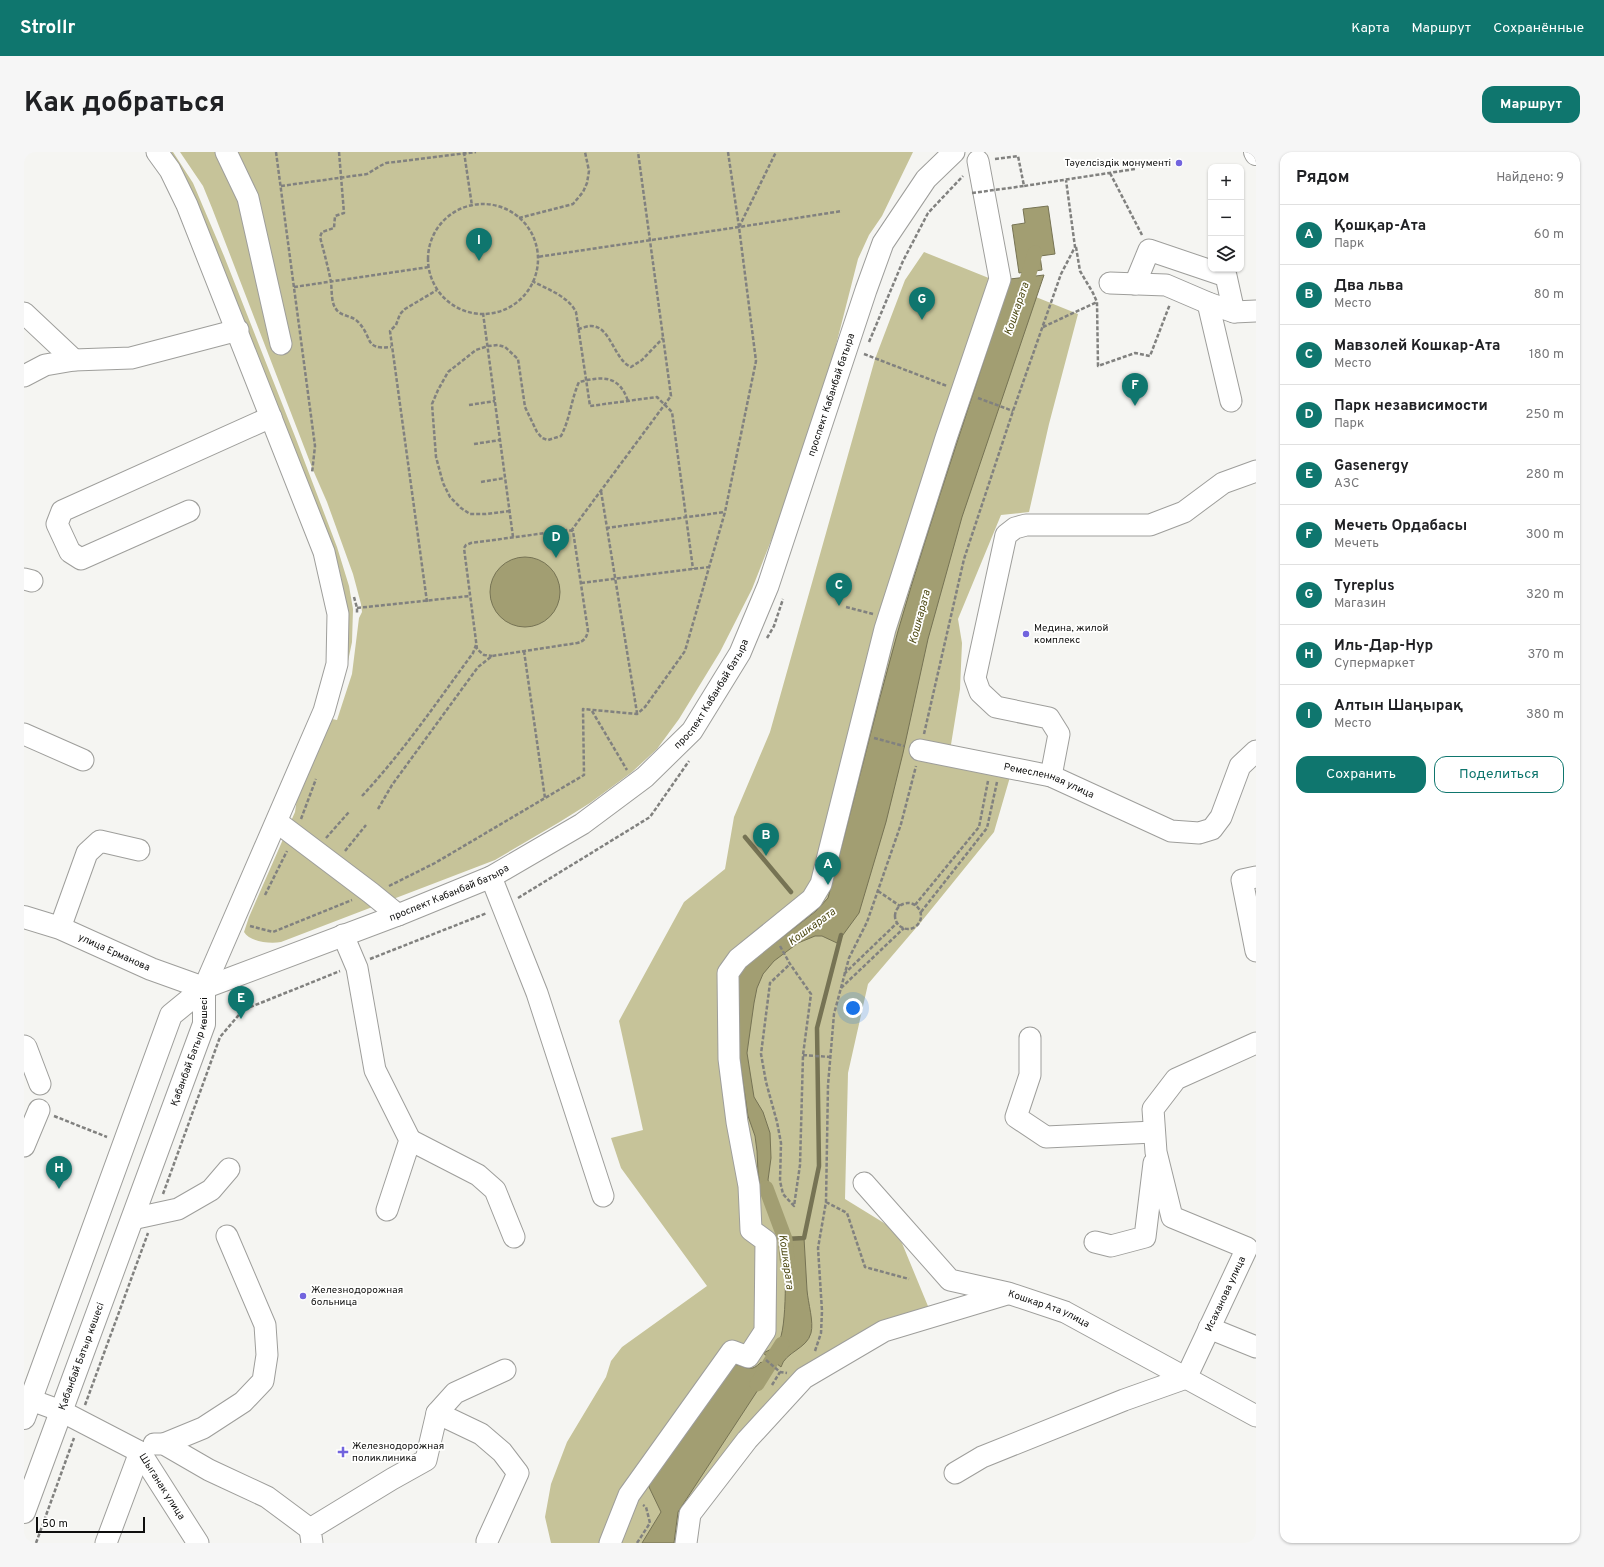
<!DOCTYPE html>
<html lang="ru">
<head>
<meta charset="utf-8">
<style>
  :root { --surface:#fff; --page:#f6f6f6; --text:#202124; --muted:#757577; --line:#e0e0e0; --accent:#0f766e }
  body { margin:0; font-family:Overpass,sans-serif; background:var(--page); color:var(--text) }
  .controls { position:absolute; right:12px; top:12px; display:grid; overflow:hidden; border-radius:8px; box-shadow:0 1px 3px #0004 }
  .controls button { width:36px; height:36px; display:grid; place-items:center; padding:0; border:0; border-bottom:1px solid var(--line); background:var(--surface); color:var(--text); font:20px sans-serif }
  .scale { position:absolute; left:12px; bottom:10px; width:109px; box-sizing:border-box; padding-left:4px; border:2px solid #0f0f0e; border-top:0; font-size:11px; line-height:14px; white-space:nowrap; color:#0f0f0e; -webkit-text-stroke:3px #fffffe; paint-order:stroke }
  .you { position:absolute; left:829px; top:856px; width:14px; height:14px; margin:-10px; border:3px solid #fff; border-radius:50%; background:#1a73e8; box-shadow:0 0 0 6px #1a73e833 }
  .badge { display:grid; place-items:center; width:26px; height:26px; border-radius:50%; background:var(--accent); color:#fff; font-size:13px; font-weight:700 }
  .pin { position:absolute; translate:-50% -33px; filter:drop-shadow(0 1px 2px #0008) }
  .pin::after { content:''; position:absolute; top:21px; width:14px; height:12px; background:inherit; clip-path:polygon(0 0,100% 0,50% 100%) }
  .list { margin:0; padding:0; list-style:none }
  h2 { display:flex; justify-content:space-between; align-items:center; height:52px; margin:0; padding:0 16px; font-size:17px }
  h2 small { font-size:13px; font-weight:400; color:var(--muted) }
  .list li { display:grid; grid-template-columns:26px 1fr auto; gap:12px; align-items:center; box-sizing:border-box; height:60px; padding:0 16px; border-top:1px solid var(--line) }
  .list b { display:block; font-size:15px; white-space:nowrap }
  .list p { margin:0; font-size:13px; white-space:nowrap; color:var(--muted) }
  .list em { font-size:13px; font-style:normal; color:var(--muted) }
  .actions { display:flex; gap:8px; padding:12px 16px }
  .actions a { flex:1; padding:9px 0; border:1px solid var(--accent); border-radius:12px; text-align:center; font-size:14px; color:var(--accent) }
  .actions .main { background:var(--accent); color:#fff }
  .icon { flex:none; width:22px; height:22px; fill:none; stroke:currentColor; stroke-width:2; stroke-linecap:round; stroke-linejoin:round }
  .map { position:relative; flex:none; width:1232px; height:1391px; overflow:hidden; border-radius:12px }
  header { display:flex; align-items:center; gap:24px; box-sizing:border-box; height:56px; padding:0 20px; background:var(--accent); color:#fff }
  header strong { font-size:19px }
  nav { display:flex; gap:22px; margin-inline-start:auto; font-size:14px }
  .intro { display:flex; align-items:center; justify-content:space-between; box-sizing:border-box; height:96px; padding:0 24px }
  h1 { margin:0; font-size:28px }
  .button { padding:10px 18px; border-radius:12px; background:var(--accent); color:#fff; font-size:14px; font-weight:700 }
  main { display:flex; gap:24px; padding:0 24px }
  aside { flex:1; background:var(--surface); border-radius:12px; box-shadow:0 1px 3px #0004 }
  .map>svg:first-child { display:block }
  .green { fill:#c6c399 }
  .water { fill:#a29e72; stroke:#767354 }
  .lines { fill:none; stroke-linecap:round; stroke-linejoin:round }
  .stream { stroke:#767354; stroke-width:4.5 }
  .canal { stroke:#a29e72; stroke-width:15 }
  .minor-casing { stroke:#9e9e9b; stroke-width:23 }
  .major-casing { stroke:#9e9e9b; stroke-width:24 }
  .path { stroke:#81817f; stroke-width:2.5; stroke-dasharray:4 2; stroke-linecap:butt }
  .minor { stroke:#fff; stroke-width:21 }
  .major { stroke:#fff; stroke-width:22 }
  .path-bridge { stroke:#81817f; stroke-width:2.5; stroke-dasharray:4 2; stroke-linecap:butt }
  .poi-dot { fill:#7264de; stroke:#fffffe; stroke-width:1.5 }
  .labels { text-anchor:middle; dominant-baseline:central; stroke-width:3.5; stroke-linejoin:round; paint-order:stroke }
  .poi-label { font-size:10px; fill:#0f0f0e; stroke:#fffffe; text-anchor:start }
  .street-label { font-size:10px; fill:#0f0f0e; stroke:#fffffe }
  .water-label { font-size:11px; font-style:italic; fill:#4f4b15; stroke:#fffffe }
</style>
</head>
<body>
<header>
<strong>Strollr</strong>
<nav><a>Карта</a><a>Маршрут</a><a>Сохранённые</a></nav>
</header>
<div class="intro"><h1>Как добраться</h1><a class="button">Маршрут</a></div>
<main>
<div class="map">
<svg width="1232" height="1391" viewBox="0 0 1232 1391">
  <rect width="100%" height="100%" fill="#f5f5f2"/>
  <path class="green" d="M147 0H149L169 31 200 104 272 287 313 395 325 434 329 457 328 490 322 519 308 567 313 568 328 522 335 466 338 460 337 452 329 422 303 350 289 318 188 56 179 34 156 0H889L858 64 845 83 834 107 810 201 754 371 728 437 696 500 655 567 633 597 608 620 566 651 534 671 471 708 257 790C246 792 226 790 220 780L225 765 271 660 273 646 323 487V454L315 416 297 364 183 78 163 32Z
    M900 100 1054 162 1025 272 1005 360 977 363 934 467 938 491 936 537 924 611 986 625 970 680 897 770 844 832 824 921 821 1047 873 1079 906 1159 853 1173 723 1288 661 1391H527L521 1365 527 1332 543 1290 582 1225 587 1209 598 1195 683 1134 597 1016 587 986 619 978 595 869 660 750 701 717 710 665 746 580 851 207 881 128Z"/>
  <path class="water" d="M1024 54 1031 102 1016 104 1018 118 995 121 988 73 1001 71 999 57Z
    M1020 123 938 365 904 487 879 601 862 670 835 761 813 791 798 784H791L774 791 750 809 739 822 733 836 730 851 723 901 730 945 739 960 746 981 747 1006 744 1028 752 1055 743 1053 737 1041 734 1020 733 999 731 984 724 964 715 903 714 824 720 815 792 759 804 746C828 657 849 568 874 479 908 361 949 245 986 127Z
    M466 440a35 35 0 1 1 70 0a35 35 0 1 1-70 0Z
    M780 1086C781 1103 782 1121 783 1138 784 1151 790 1170 787 1181 783 1197 761 1200 757 1215L739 1201C745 1198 750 1197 754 1191 764 1178 761 1106 761 1087Z
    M737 1210 747 1218 654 1360 650 1391H618L637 1360 625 1335 628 1323 710 1212C723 1215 727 1221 737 1210Z"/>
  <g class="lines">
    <path class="stream" d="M721 685 767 740
      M761 1087 780 1086 795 1014 793 876 817 783"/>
    <path class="canal" d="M998 145 1011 101
      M742 1036 761 1087 763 1107
      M733 1232 758 1192"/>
    <g class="minor-casing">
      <g id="minor">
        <path d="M133 0 146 18 163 53 300 400 314 462 313 512 300 559 180 836"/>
        <path d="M202 0 224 46 257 192"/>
        <path d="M1086 131 1142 133 1184 151 1210 160 1232 159"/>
        <path d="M1111 132 1125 98 1202 124 1210 160"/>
        <path d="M1184 151 1207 249"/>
        <path d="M0 161 50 208"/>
        <path d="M0 224 21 213 50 208 107 206 214 178"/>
        <path d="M165 359 57 407 46 400 33 372 38 359 247 265"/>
        <path d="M0 427 8 429"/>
        <path d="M0 582 59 608"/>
        <path id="s1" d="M896 598 1027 624 1147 679 1175 681 1188 677 1197 665 1216 614 1232 599"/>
        <path d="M1027 624 1035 582 1025 566 972 555 956 540 951 526 982 383 991 376 1002 373H1126L1160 360 1199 331 1232 319"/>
        <path d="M253 670 347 741 374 763"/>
        <path d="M467 725 513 841 579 1044"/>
        <path d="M1232 725 1218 728 1232 799"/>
        <path d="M36 776 63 701 76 689 115 698"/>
        <path d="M319 783 333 816 351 918 386 988 363 1058"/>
        <path id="s2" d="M180 836 374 763 467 725 558 672 621 625 668 579 716 501 744 434 842 138 859 91 902 27 930 0"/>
        <path d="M1006 886V923L992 965 1022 985 1130 980"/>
        <path d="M0 894 2 895 16 932"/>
        <path d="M386 988 454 1023 471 1038 490 1085"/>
        <path d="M0 994 15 958"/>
        <path id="s3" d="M840 1031 926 1128 984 1141 1041 1160 1232 1264"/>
        <path d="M108 1067 154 1057 187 1038 205 1017"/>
        <path d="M1071 1090 1087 1094 1121 1085 1130 1011"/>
        <path d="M1185 1176 1232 1195"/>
        <path id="s4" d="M7 1248 37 1259 116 1300 174 1391"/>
        <path d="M413 1261 457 1282 478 1300 494 1321 463 1389"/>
        <path d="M130 1292H140L185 1318 243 1345 286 1377"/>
        <path d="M140 1292 179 1276 219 1250 239 1229 243 1203 241 1173 203 1084"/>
        <path id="s5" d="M931 1321 958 1305 1100 1248 1162 1226 1223 1096 1148 1065 1132 1000 1129 957 1152 927 1232 891"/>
        <path d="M82 1391 116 1300"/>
        <path d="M288 1391 286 1377 368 1327 402 1308 413 1261 431 1241 481 1218"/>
        <path d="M586 1391 605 1343 708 1199 724 1205 741 1179 742 1089 727 1078 725 1034 713 970 705 907 704 821 714 807 788 747 797 732 861 477 922 286 976 127 954 9"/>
        <path d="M662 1391 666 1362 723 1288 780 1226 860 1179 983 1142"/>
      </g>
    </g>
    <g class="major-casing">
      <g id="major">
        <path d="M1231 0 1232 2"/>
        <path id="s6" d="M0 765 36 776 127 817 180 836"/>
        <path d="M0 1266 147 863 180 836"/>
        <path id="s7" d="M0 1360 180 872V836"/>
      </g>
    </g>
    <path class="path" d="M252 0 291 294 288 321
      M315 0 320 61 311 64 310 76 298 80 296 85C300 100 304 115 307 130 308 138 307 151 312 157 317 165 329 163 335 171 349 186 340 198 367 195
      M440 0 448 54
      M704 0 715 75 818 59
      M971 7 994 4 1000 34 1111 17
      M1086 21 1118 83
      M257 34 343 22 356 14 362 11 452 0
      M404 107a55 55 0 1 1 110 0a55 55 0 1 1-110 0Z
      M495 66 549 52 559 40 563 31 565 19 561 0
      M715 75 752 0
      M1052 95 1056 119 1069 141 1073 150 1074 214 1111 201 1126 204 1146 152
      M508 129C523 137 544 144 552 160L566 254 633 245 648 260 669 417
      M270 135 405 115
      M459 161 489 385
      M1019 175 1073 150
      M554 177C558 176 563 174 567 174 587 174 590 208 607 215L618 208 639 186
      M845 190 879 109 904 61 939 24
      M840 202 923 234
      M954 246 989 259
      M445 253 471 249
      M450 292 476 288
      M457 330 481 326
      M577 339 613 561
      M486 359 462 362H446L437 356 426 345 419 331 412 305 408 252 414 238 424 220 452 198 464 194 474 193 481 195 494 207 501 255 513 280 518 286 524 288 537 284C546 267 547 248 555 230 579 224 595 223 604 249
      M582 376 701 360
      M547 379 647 244 614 0
      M557 431 685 415
      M330 445 333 456V461
      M403 450 366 179 372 173 376 162 381 157 413 138
      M822 455 849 462
      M333 456 446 444
      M743 486 750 474 759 447
      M500 499 521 646
      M568 559 603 618
      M900 582 940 407 989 259 1037 122 1051 95 1042 28
      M850 586 880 594
      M338 644C379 600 413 550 449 501L452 493
      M354 657 368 633 454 515 468 504 553 491C560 489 562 487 564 479L549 379 544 378 447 391 442 393 440 396 453 497 460 503 468 504
      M277 667 292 627
      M302 686 325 660
      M321 699 342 673
      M365 734 411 711 560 623 559 557 613 562 621 555 661 499 701 360 732 209 715 75 513 105
      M854 739 876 754
      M241 743 263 699
      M494 746 626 665 665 609
      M871 764a13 13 0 1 1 26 0a13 13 0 1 1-26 0Z
      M891 753 955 675 964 629
      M897 760 963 676 973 630
      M226 774 249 780 328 748
      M756 794 766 812 787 842 779 903 776 1013 770 1054 759 1042 756 1029 757 991 753 970 742 930 737 902 746 831 766 812
      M346 807 463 761
      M820 822 873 771
      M817 836 880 776
      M779 903 806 905
      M30 964 83 985
      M139 1042 196 885 219 858 316 819
      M802 1050 823 1061 841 1115 885 1127
      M791 1199 797 1181 798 1159 794 1096 802 1050 804 933 810 862 825 806 843 770 877 672 892 614
      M742 1208 756 1220 763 1221
      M748 1233 756 1220
      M61 1253 124 1081
      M12 1391 50 1286
      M613 1391 626 1371 622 1355 619 1353"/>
    <use href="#minor" class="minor"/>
    <use href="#major" class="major"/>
    <path class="path-bridge" d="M948 41 1000 34"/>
  </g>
  <g class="poi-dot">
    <circle cx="1155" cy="11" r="4"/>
    <circle cx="1002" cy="482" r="4"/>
    <circle cx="279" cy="1144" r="4"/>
    <path d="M317 1294h4v4h4v4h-4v4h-4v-4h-4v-4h4z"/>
  </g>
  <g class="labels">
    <g class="poi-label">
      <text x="1147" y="11" text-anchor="end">Тәуелсіздік монументі</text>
      <text x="1010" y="476">Медина, жилой<tspan x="1010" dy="12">комплекс</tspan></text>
      <text x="287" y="1138">Железнодорожная<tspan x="287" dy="12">больница</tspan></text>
      <text x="328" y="1294">Железнодорожная<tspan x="328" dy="12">поликлиника</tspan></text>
    </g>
    <g class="street-label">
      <text stroke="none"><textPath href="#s2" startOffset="923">проспект Кабанбай батыра</textPath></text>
      <text stroke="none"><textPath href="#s2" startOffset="599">проспект Кабанбай батыра</textPath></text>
      <text stroke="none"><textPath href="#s1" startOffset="133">Ремесленная улица</textPath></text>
      <text stroke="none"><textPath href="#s2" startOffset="263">проспект Кабанбай батыра</textPath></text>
      <text stroke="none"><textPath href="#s6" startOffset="97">улица Ерманова</textPath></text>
      <text stroke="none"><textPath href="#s7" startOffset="490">Қабанбай Батыр көшесі</textPath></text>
      <text stroke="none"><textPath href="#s5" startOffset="343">Исаханова улица</textPath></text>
      <text stroke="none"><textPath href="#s3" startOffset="233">Кошкар Ата улица</textPath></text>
      <text stroke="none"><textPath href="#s7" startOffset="166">Қабанбай Батыр көшесі</textPath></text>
      <text stroke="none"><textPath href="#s4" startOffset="162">Шыганак улица</textPath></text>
    </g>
    <g class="water-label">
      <text transform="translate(993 157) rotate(-71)">Кошкарата</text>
      <text transform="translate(896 465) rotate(-75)">Кошкарата</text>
      <text transform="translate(788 775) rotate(-36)">Кошкарата</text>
      <text transform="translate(762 1110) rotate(82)">Кошкарата</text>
    </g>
  </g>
</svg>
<div class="controls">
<button>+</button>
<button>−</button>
<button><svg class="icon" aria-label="layers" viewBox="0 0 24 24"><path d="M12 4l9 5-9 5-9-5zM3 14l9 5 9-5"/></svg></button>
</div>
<div class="scale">50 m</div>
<div class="you"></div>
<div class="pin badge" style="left:804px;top:733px">A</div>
<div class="pin badge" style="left:742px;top:704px">B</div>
<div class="pin badge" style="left:815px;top:454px">C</div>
<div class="pin badge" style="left:532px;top:406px">D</div>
<div class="pin badge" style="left:217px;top:867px">E</div>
<div class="pin badge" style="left:1111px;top:254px">F</div>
<div class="pin badge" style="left:898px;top:168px">G</div>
<div class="pin badge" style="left:35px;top:1037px">H</div>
<div class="pin badge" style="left:455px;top:109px">I</div>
</div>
<aside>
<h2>Рядом<small>Найдено: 9</small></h2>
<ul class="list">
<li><span class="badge">A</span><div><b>Қошқар-Ата</b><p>Парк</p></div><em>60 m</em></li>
<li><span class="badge">B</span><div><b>Два льва</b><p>Место</p></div><em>80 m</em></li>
<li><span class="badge">C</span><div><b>Мавзолей Кошкар-Ата</b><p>Место</p></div><em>180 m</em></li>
<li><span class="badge">D</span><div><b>Парк независимости</b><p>Парк</p></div><em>250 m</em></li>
<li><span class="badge">E</span><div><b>Gasenergy</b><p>АЗС</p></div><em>280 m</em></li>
<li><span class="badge">F</span><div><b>Мечеть Ордабасы</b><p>Мечеть</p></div><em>300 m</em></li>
<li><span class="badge">G</span><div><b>Tyreplus</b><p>Магазин</p></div><em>320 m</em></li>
<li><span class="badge">H</span><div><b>Иль-Дар-Нур</b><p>Супермаркет</p></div><em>370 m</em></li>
<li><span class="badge">I</span><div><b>Алтын Шаңырақ</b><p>Место</p></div><em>380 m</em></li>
</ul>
<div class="actions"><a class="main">Сохранить</a><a>Поделиться</a></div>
</aside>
</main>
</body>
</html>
